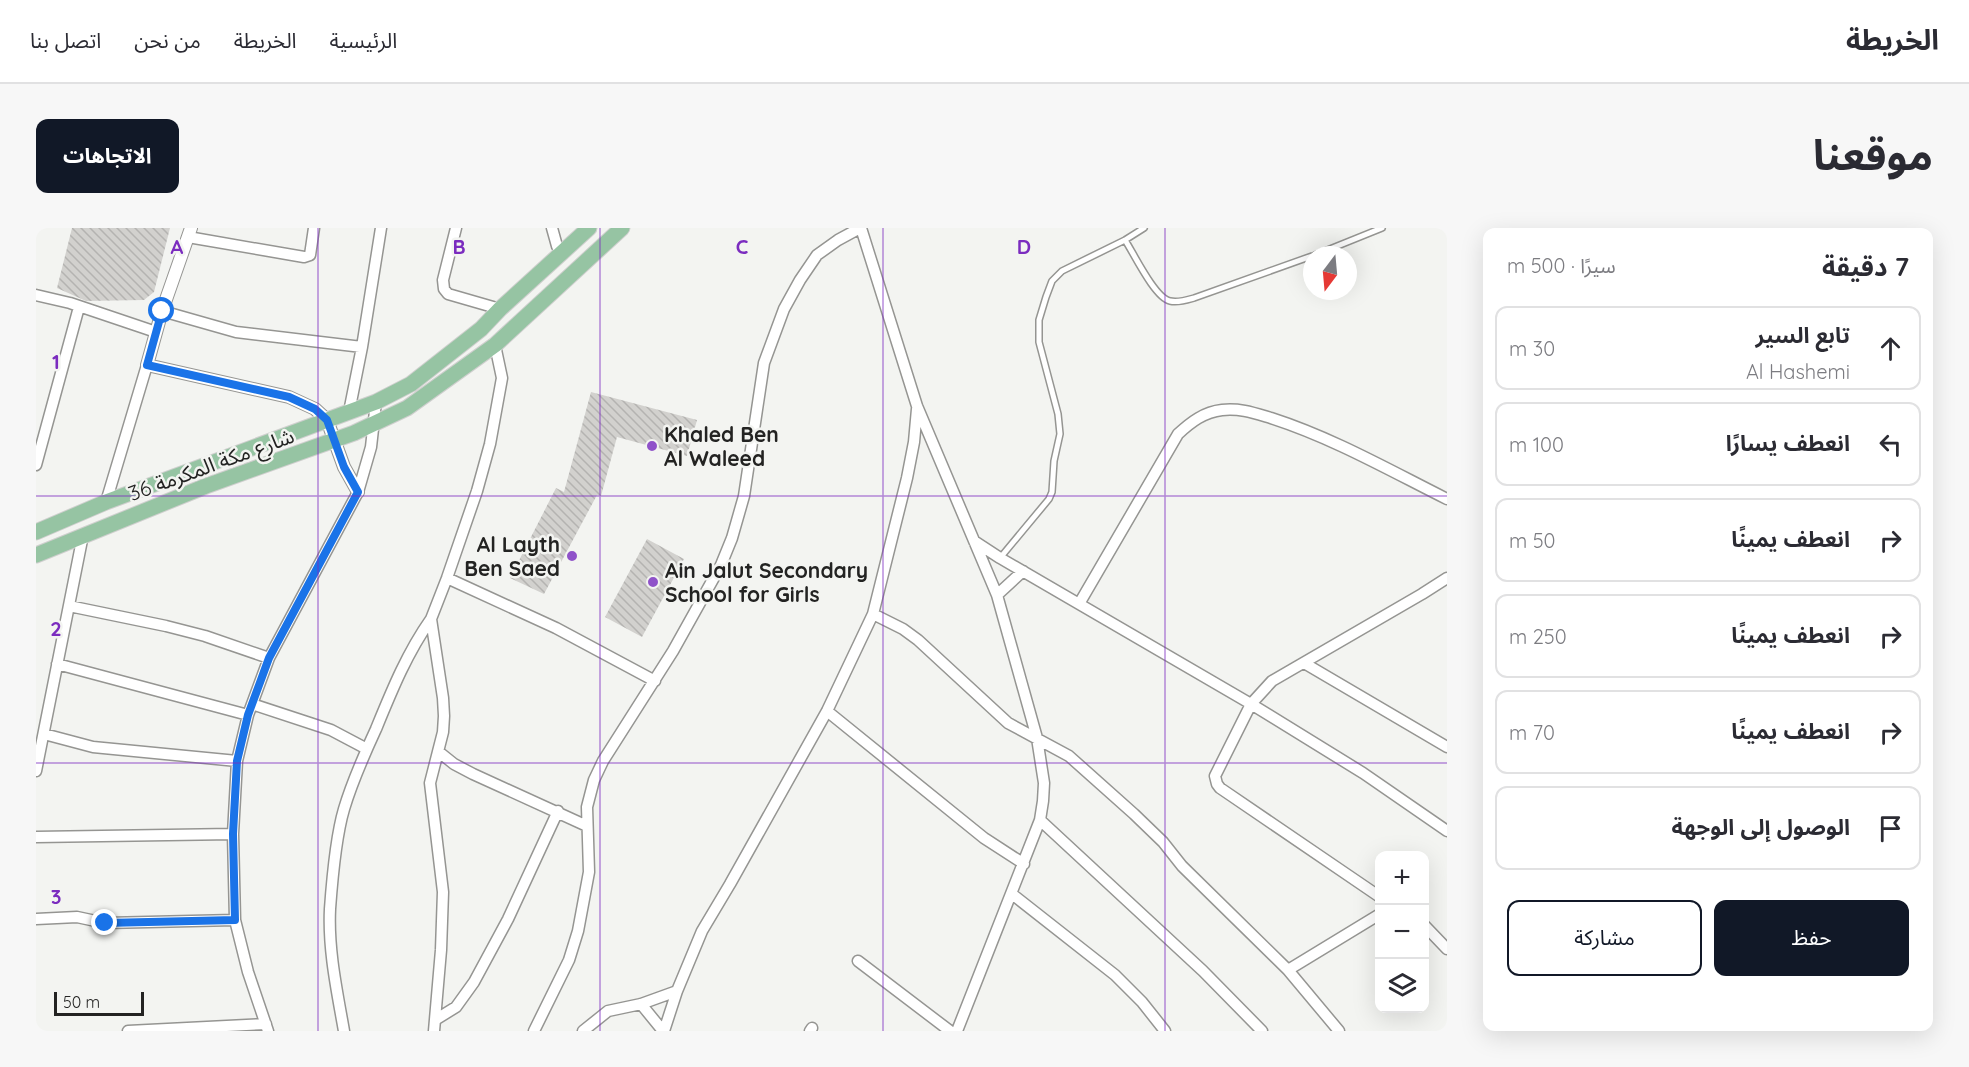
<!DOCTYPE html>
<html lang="ar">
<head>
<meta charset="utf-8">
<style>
  :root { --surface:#fff; --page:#f7f7f7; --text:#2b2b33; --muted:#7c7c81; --line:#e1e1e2; --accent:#111827 }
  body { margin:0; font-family:Quicksand,"Noto Sans Arabic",sans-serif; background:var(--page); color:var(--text); direction:rtl }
  .controls { position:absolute; right:18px; bottom:18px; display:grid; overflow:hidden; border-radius:12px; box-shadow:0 6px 24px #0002 }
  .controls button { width:54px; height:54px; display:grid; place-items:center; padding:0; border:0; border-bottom:2px solid var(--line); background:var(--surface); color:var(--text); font:30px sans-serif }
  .compass { position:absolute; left:1267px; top:18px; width:54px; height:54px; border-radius:50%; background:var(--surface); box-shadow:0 6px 24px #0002; rotate:196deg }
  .scale { position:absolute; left:18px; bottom:15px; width:90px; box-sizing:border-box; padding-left:6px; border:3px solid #232322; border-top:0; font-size:16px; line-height:21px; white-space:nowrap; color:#232322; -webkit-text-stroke:4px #f3f4f1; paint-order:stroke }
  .stop { position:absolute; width:18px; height:18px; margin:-14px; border:4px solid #1a73e8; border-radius:50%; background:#fff }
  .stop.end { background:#1a73e8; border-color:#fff; box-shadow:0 2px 6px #0008 }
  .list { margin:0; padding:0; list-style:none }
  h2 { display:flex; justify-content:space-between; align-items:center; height:78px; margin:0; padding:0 24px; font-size:26px }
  h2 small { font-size:20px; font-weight:400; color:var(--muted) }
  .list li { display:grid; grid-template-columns:39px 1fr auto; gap:18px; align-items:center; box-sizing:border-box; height:84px; margin:0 12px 12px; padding:0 12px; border:2px solid var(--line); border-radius:12px }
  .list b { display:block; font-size:22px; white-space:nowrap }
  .list p { margin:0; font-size:20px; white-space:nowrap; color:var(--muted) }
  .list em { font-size:20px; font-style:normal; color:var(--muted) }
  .actions { display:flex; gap:12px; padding:18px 24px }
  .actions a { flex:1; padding:14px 0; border:2px solid var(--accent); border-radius:12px; text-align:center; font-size:21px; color:var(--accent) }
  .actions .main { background:var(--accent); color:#fff }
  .icon { flex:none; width:33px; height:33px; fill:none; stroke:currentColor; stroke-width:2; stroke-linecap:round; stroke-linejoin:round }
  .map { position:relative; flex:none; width:1411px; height:803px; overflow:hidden; direction:ltr; border-radius:12px }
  header { display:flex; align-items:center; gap:36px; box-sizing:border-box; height:84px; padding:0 30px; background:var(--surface); border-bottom:2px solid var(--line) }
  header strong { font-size:28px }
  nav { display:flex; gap:33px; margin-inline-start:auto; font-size:21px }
  .intro { display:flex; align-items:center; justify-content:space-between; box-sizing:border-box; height:144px; padding:0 36px }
  h1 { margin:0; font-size:42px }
  .button { padding:15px 27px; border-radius:12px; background:var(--accent); color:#fff; font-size:21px; font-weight:700 }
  main { display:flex; gap:36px; padding:0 36px }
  aside { flex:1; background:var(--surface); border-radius:12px; box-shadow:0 6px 24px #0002 }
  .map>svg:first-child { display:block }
  .building { fill:url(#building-back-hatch) }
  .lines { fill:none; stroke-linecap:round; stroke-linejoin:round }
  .service-casing { stroke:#959592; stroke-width:8 }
  .minor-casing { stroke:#959592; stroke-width:13 }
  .tertiary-casing { stroke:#959592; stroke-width:14 }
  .primary-casing { stroke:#cfcfce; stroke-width:17 }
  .service { stroke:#fff; stroke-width:5 }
  .minor { stroke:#fff; stroke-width:10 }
  .tertiary { stroke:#fff; stroke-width:12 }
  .primary { stroke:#96c4a3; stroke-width:15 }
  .route { stroke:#1a73e8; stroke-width:8 }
  .grid { fill:none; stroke:#7b2cbf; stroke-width:1.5; stroke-opacity:0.55 }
  .poi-dot { fill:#8f52c9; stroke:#f3f4f1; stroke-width:2 }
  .labels { text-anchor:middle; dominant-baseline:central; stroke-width:5; stroke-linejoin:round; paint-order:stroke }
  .poi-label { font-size:21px; font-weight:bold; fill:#232322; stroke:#f3f4f1; text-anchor:start }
  .street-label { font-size:21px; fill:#232322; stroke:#f3f4f1 }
  .grid-label { font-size:20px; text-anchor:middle; font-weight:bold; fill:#7b2cbf; stroke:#f3f4f1; stroke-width:5; stroke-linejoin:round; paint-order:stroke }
</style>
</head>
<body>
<header>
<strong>الخريطة</strong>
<nav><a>الرئيسية</a><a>الخريطة</a><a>من نحن</a><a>اتصل بنا</a></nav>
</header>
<div class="intro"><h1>موقعنا</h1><a class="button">الاتجاهات</a></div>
<main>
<aside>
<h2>7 دقيقة<small>سيرًا · 500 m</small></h2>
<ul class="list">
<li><svg class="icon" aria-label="ahead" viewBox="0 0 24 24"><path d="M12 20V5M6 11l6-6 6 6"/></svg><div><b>تابع السير</b><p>Al Hashemi</p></div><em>30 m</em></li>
<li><svg class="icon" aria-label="left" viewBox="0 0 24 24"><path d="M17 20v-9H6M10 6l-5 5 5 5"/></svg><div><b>انعطف يسارًا</b></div><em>100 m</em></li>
<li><svg class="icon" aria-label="right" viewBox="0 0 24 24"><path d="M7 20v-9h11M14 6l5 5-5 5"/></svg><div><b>انعطف يمينًا</b></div><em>50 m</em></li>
<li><svg class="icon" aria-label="right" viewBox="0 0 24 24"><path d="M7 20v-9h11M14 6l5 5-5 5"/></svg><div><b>انعطف يمينًا</b></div><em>250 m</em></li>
<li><svg class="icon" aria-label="right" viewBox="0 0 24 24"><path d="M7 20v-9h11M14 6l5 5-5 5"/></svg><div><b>انعطف يمينًا</b></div><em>70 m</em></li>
<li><svg class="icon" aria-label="arrive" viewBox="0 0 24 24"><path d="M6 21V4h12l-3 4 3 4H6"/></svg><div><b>الوصول إلى الوجهة</b></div></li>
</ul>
<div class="actions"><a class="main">حفظ</a><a>مشاركة</a></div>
</aside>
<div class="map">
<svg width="1411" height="803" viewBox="0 0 1411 803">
  <defs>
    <pattern id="building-back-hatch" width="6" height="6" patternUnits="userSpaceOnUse" patternTransform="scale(1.5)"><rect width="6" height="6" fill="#d2d1ce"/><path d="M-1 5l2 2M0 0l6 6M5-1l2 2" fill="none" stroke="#b4b3b1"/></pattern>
  </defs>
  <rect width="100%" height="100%" fill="#f3f4f1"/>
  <path class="building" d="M36 0H134L118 64 108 72 50 73 21 60Z
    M555 164 661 192 651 228 581 209 565 268 561 267 508 366 474 350 520 260 528 264Z
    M611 311 648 331 606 409 569 389Z"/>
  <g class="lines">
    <g class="service-casing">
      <path id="service" d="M1089 12C1098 26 1119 70 1134 73 1142 75 1151 72 1158 70L1276 28
        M1279 27 1346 0
        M964 330 1013 271 1016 264 1018 233 1024 206 1022 186 1003 114V92L1010 69 1016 53 1026 43 1089 12 1108 0"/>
    </g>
    <g class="minor-casing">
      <path id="minor" d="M420 0 407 52 408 61 412 66 464 81
        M516 0 521 18 526 26
        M825 0 881 178 961 367 1001 510 1008 555 1007 573 1004 592 921 803
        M152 9 268 29 274 27 278 0
        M0 67 34 75 120 104
        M126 83 200 104 326 119
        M313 184 326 119 345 0
        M0 237 43 79
        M70 274 111 137
        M938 313 964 330 1215 476 1327 545 1411 603
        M411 350 520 400 619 453
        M961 367 987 343
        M1043 376 1142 206C1155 194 1168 184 1186 182 1204 180 1218 185 1235 190 1297 210 1353 242 1411 271
        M33 378 130 398 169 408 233 430
        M837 386 867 401 882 412 972 495 1033 528 1098 586 1127 614 1146 638 1252 742 1303 803
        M1268 435 1411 519
        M21 436 212 487
        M216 476 295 502 331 521
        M791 483 948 610 988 636
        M8 506 57 519 201 533
        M403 524 418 536 437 546 551 598
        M0 543 47 307
        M1004 592 1167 743 1226 803
        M0 609 197 606
        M976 666 1079 747 1106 774 1129 803
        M1344 669 1184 560 1181 556 1179 548 1215 476 1236 453 1386 366 1411 350
        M0 691 41 689 69 695 199 692
        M1388 697 1411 721
        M822 733 914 803
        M1252 742 1344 686
        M605 776 627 803
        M399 792 420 779 438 754 472 691 522 583
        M92 803 230 796
        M232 803 212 744 199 692 197 606 201 533 212 487 233 430 322 264 335 219 340 174
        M308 803C301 763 292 722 294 681 296 653 300 608 308 581 316 554 328 527 340 501 356 462 371 425 395 391
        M398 803 405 722 407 664 394 555 407 504 408 488 407 470 395 391 411 350 441 263 454 216 466 150 459 117
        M498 803 533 732 542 703 553 644 551 579 558 552 567 533 637 423 685 337 696 310 708 268 728 135 748 81 764 52 781 27 802 12 824 0
        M547 803 572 783 605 776 641 763
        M628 803 641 763 666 703 694 656 791 483 837 386 871 250 878 214 881 181
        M774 803 776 800"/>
    </g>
    <g class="tertiary-casing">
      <path id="tertiary" d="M155 0 126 83 111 137 253 169 279 181 291 192 308 239 322 264"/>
    </g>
    <g class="primary-casing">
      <path id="primary" d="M0 304 70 274 340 174 375 156 445 101 464 81 553 0
        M0 327 170 258 318 205 371 180 459 117 586 0"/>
    </g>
    <use href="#service" class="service"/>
    <use href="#minor" class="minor"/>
    <use href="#tertiary" class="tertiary"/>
    <use href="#primary" class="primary"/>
  </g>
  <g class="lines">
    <path class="route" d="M69 695 199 692 197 606 201 533 212 487 233 430 322 264 308 239 291 192 279 181 253 169 111 137 126 83"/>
  </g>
  <path class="grid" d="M282 0V803M564 0V803M847 0V803M1129 0V803M0 268H1411M0 535H1411"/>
  <g class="poi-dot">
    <circle cx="616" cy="218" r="6"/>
    <circle cx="536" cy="328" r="6"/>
    <circle cx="617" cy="354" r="6"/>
  </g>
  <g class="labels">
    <g class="poi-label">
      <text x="628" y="206">Khaled Ben<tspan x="628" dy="24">Al Waleed</tspan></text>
      <text x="524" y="316" text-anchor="end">Al Layth<tspan x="524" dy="24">Ben Saed</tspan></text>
      <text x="629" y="342">Ain Jalut Secondary<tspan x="629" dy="24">School for Girls</tspan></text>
    </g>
    <g class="street-label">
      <text transform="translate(175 236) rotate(-20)">شارع مكة المكرمة 36</text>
    </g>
  </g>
  <g class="grid-label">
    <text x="141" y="26">A</text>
    <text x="423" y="26">B</text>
    <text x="706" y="26">C</text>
    <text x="988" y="26">D</text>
    <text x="20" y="141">1</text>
    <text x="20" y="408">2</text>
    <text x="20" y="676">3</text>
  </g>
</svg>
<div class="controls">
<button>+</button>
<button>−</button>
<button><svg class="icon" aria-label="layers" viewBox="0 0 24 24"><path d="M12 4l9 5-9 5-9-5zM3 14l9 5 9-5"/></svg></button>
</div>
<svg class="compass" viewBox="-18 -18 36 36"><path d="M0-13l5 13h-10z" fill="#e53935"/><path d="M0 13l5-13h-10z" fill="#7c7c81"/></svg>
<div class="scale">50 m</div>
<div class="stop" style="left:126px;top:83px"></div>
<div class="stop end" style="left:69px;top:695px"></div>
</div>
</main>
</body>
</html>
